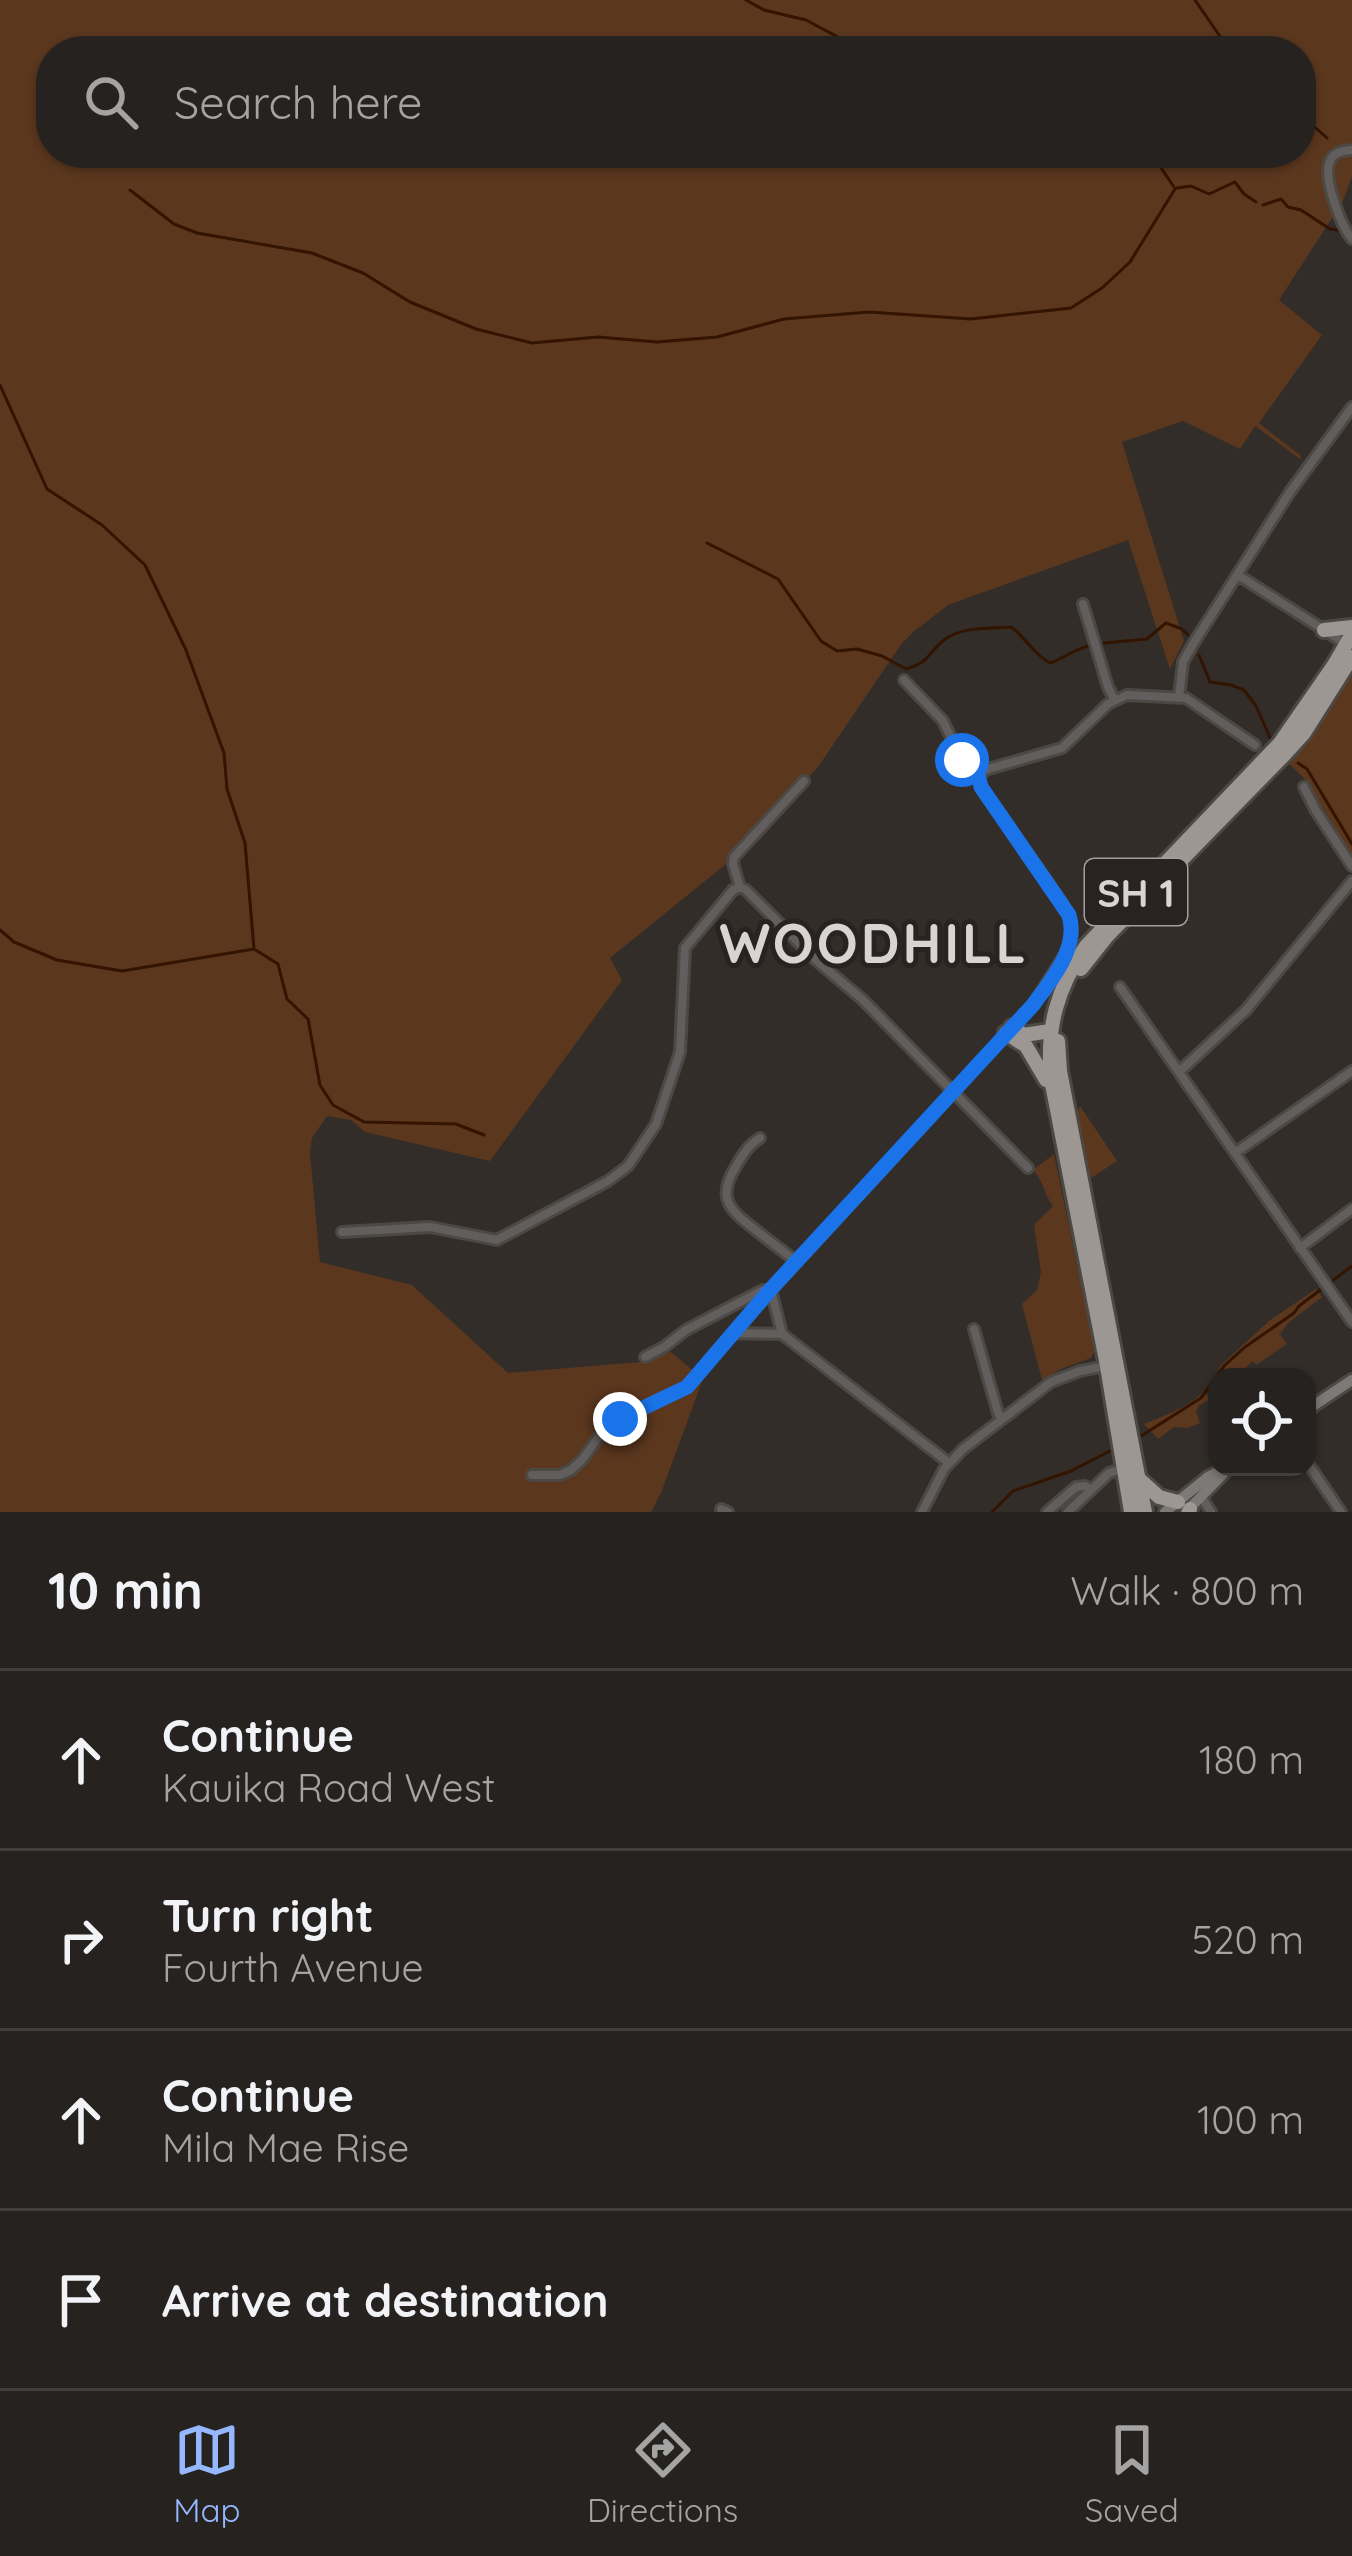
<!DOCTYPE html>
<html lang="en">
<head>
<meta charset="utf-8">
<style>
  :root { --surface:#26221f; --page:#2e2a28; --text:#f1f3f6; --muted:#a4a4a4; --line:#423f3d; --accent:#94b7fd }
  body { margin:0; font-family:Quicksand,sans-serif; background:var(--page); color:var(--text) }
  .controls { position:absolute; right:36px; bottom:36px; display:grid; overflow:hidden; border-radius:24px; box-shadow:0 3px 9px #0004 }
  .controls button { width:108px; height:108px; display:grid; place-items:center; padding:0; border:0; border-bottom:3px solid var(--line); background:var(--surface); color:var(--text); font:60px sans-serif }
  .stop { position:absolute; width:36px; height:36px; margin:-27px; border:9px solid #1a73e8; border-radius:50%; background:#fff }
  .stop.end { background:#1a73e8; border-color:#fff; box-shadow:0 3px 12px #0008 }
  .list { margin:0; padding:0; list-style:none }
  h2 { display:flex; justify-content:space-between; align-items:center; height:156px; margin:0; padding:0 48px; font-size:51px }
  h2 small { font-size:39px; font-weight:400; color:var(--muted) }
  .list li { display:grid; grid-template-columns:78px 1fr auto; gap:36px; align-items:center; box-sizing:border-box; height:180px; padding:0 48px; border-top:3px solid var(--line) }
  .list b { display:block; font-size:45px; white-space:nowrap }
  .list p { margin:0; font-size:39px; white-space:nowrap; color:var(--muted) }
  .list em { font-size:39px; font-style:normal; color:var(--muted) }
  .icon { flex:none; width:66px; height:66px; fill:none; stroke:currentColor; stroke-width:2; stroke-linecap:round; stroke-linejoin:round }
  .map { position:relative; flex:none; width:1352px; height:1512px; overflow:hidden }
  .search { position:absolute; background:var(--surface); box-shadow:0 3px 9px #0004; left:36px; right:36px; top:36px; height:132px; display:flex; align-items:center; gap:30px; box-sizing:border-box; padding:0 42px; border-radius:48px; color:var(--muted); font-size:45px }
  .sheet { height:876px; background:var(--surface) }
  nav { display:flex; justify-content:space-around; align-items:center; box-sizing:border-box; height:168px; border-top:3px solid var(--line); background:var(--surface); font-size:33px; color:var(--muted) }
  nav a { display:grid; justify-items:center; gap:6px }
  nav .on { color:var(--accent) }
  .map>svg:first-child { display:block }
  .green { fill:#5b371e; fill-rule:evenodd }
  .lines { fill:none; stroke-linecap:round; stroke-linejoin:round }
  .stream { stroke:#331400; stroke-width:3 }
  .minor-casing { stroke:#4c4844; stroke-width:14 }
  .secondary-casing { stroke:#4c4844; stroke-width:16 }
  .trunk-casing { stroke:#4c4844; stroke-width:20 }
  .minor { stroke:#615e5d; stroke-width:8 }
  .secondary { stroke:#7d7977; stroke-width:10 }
  .trunk { stroke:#9d9793; stroke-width:14 }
  .route { stroke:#1a73e8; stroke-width:15 }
  .labels { text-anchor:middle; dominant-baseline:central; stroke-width:10; stroke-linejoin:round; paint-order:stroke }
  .shield { fill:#282320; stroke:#a29f9d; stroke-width:3 }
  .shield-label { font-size:39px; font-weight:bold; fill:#d7d4d2 }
  .district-label { font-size:54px; font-weight:bold; letter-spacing:3px; fill:#d7d4d2; stroke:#282320 }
</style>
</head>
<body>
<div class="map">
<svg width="1352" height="1512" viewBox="0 0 1352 1512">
  <rect width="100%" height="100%" fill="#322d29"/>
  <path class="green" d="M0 0H1352V176L1343 201 1279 300 1322 335 1259 423 1301 456 1300 459 1255 426 1240 449 1183 421 1122 442 1184 641 1170 669 1128 540 948 605 912 633 900 646 818 767 731 860 610 958 622 980 490 1161 365 1132 351 1120 327 1116 312 1138 310 1152 320 1262 412 1285 508 1373 640 1362 671 1352 703 1379 661 1493 651 1512H0ZM51 51H1301V153H51Z
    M1352 675V855L1303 777 1286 761 1342 682Z
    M1080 1106 1117 1161 1088 1180 1075 1117Z
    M1054 1154 1095 1350 1091 1358 1061 1369 1042 1380 1022 1304 1037 1290 1041 1272 1034 1225 1053 1206C1044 1194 1043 1180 1033 1170Z
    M1316 1289 1322 1297 1288 1323 1280 1334 1287 1344 1256 1365 1253 1361 1236 1377H1229L1218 1368 1269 1321Z
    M1205 1390 1209 1400 1199 1405 1196 1412 1200 1423 1188 1428 1174 1427 1158 1439 1144 1424C1165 1415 1190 1407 1205 1390Z"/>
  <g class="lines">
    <path class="stream" d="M746 0 764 10 806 20 849 43 875 51
      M1195 0 1230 51
      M1301 115 1327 138
      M1151 153 1174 187
      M1177 188 1191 186 1209 194 1235 182 1244 194 1256 202
      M130 190 174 224 197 233 312 253 363 273 410 302 476 329 532 343 598 337 657 342 717 337 784 319 869 312 971 319 1071 308 1102 288 1130 262 1175 189
      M1263 205 1281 199 1288 207 1301 210 1330 229 1352 232
      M0 385 47 489 102 525 145 565 186 650 224 753 227 789 245 843 254 949
      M707 543 778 579 821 641 837 651 857 649 882 656 906 669C932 661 926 654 944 640 962 626 989 629 1011 627 1026 638 1034 654 1050 663 1065 658 1074 649 1089 646
      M1104 643 1147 639 1166 623 1182 629 1188 635
      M1199 655 1210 682 1231 685 1244 690 1256 706 1272 742
      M1298 763 1307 769 1352 844
      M0 930 14 942 57 960 122 971 254 949 278 964 287 999 308 1019 320 1085 333 1105 364 1122 456 1124 484 1135
      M1141 1436 1201 1398 1224 1366 1245 1347 1294 1313 1299 1306 1352 1266
      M992 1512 1013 1491 1071 1471 1110 1451"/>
    <g class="minor-casing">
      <path id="minor" d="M1352 150C1342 151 1332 152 1329 164 1324 181 1341 226 1352 239
        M1238 575 1346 644
        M1083 604 1108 687 1114 699
        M1179 697 1183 662 1193 644 1290 492 1352 407
        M978 775 988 769 1062 748 1108 704 1127 695 1186 698 1255 745
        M804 781 734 857 733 864 740 887 746 890 817 961 863 1000 1028 1168
        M1304 787 1316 811 1352 866
        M1120 987 1352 1322
        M1179 1072 1246 1010 1352 881
        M760 1138C748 1145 742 1156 735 1168 715 1201 733 1212 758 1232 771 1242 784 1252 797 1262
        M1235 1153 1352 1071
        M342 1232 430 1227 497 1240 608 1181 628 1166 656 1124 680 1052 685 948 733 890 740 887
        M1300 1248 1352 1209
        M974 1329 998 1413 1002 1419
        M733 1333 782 1334 949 1463
        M645 1357 664 1347 686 1330 763 1290H771L782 1334
        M1307 1462 1341 1512
        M532 1475H560L571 1470 582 1460 603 1431 620 1419 687 1387 771 1290 1033 1005 1067 951 1072 933 1071 921 1060 900 981 787 978 775 962 760 943 721 904 680
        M1202 1498 1211 1512
        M721 1509 728 1512
        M922 1512 944 1469 963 1449 1051 1382 1080 1371 1106 1366
        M1047 1512 1076 1487 1085 1486 1091 1490
        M1068 1512 1109 1473 1122 1469"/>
    </g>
    <g class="secondary-casing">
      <path id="secondary" d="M1307 1410 1352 1380
        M1165 1512 1208 1477 1227 1467
        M1186 1512 1227 1470"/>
    </g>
    <g class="trunk-casing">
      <path id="trunk" d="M1324 630 1352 627
        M1081 969 1108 935 1284 755 1304 733 1352 657
        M1012 1027 1024 1035 1050 1031
        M1006 1033 1026 1046 1046 1080
        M1058 1041 1060 1071 1145 1512
        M1138 1478 1159 1497 1178 1502
        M1131 1512 1107 1366 1051 1079C1046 1028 1057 988 1086 946L1280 743 1334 665 1352 634
        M1189 1512 1190 1509"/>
    </g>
    <use href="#minor" class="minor"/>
    <use href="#secondary" class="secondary"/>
    <use href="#trunk" class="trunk"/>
  </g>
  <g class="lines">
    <path class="route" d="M620 1419 687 1387 770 1290 1033 1005C1052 979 1079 948 1069 915L981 787 978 775 962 760"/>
  </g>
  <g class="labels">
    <rect class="shield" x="1085" y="859" width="102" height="66" rx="9"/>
    <g class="shield-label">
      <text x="1136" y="892">SH 1</text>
    </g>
    <g class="district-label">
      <text x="874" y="943">WOODHILL</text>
    </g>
  </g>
</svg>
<div class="controls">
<button><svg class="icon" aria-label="locate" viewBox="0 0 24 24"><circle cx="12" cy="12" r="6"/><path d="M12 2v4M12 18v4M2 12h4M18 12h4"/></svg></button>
</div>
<div class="stop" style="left:962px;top:760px"></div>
<div class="stop end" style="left:620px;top:1419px"></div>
<div class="search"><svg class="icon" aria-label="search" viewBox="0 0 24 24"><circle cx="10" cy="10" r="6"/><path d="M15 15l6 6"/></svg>Search here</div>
</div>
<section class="sheet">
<h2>10 min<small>Walk · 800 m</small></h2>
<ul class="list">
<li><svg class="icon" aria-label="ahead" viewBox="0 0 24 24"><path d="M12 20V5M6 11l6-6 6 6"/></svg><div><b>Continue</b><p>Kauika Road West</p></div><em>180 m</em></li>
<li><svg class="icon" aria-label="right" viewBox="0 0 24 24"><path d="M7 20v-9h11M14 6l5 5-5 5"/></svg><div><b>Turn right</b><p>Fourth Avenue</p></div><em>520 m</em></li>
<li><svg class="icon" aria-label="ahead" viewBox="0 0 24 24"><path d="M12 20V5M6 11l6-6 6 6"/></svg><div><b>Continue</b><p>Mila Mae Rise</p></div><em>100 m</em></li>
<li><svg class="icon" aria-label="arrive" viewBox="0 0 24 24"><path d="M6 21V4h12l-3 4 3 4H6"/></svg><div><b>Arrive at destination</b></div></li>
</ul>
</section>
<nav>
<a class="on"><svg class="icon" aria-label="map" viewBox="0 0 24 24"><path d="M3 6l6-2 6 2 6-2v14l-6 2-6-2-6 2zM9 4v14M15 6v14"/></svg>Map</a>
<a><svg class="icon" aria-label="directions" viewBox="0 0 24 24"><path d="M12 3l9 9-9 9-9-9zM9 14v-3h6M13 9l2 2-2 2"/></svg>Directions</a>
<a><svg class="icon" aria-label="saved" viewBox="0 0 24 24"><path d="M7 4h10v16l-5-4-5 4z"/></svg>Saved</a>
</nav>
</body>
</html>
